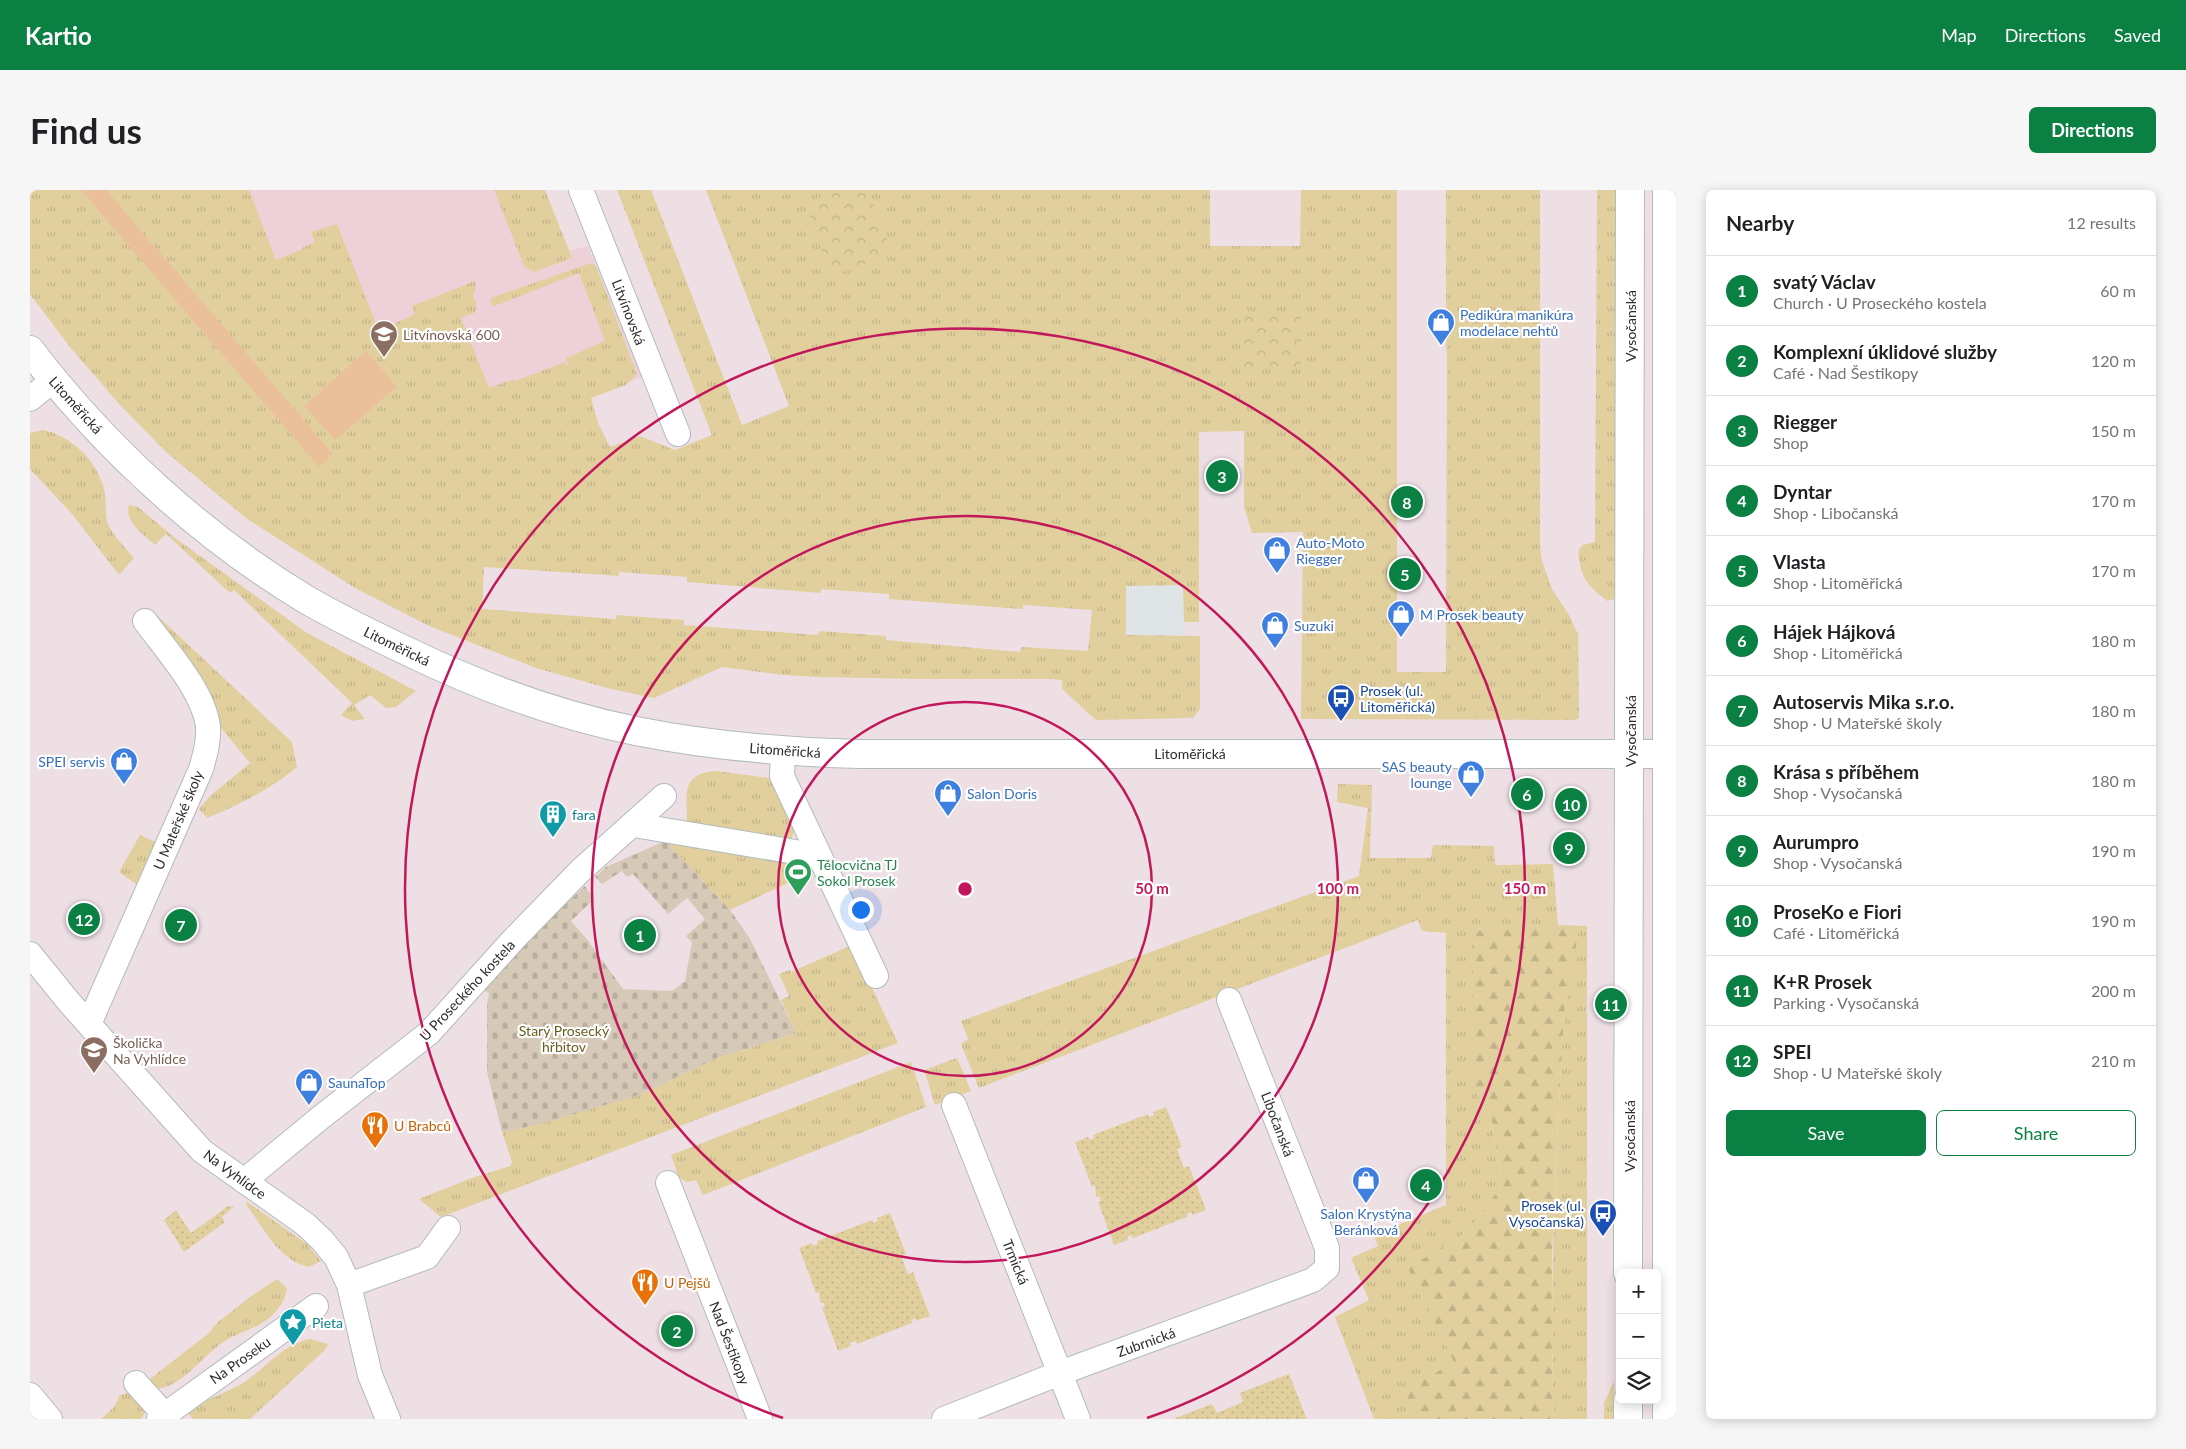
<!DOCTYPE html>
<html lang="en">
<head>
<meta charset="utf-8">
<style>
  :root { --surface:#fff; --page:#f6f6f6; --text:#202124; --muted:#757577; --line:#e0e0e0; --accent:#0b8043 }
  body { margin:0; font-family:Lato,sans-serif; background:var(--page); color:var(--text) }
  .controls { position:absolute; right:15px; bottom:15px; display:grid; overflow:hidden; border-radius:8px; box-shadow:0 2px 12px #0003 }
  .controls button { width:45px; height:45px; display:grid; place-items:center; padding:0; border:0; border-bottom:1px solid var(--line); background:var(--surface); color:var(--text); font:25px sans-serif }
  .you { position:absolute; left:830px; top:719px; width:18px; height:18px; margin:-12px; border:4px solid #fff; border-radius:50%; background:#1a73e8; box-shadow:0 0 0 8px #1a73e833 }
  .badge { display:grid; place-items:center; width:32px; height:32px; border-radius:50%; background:var(--accent); color:#fff; font-size:16px; font-weight:700 }
  .pin { position:absolute; translate:-50% -50%; border:2px solid #fff; box-shadow:0 1px 5px #0006 }
  .list { margin:0; padding:0; list-style:none }
  h2 { display:flex; justify-content:space-between; align-items:center; height:65px; margin:0; padding:0 20px; font-size:21px }
  h2 small { font-size:16px; font-weight:400; color:var(--muted) }
  .list li { display:grid; grid-template-columns:32px 1fr auto; gap:15px; align-items:center; box-sizing:border-box; height:70px; padding:0 20px; border-top:1px solid var(--line) }
  .list b { display:block; font-size:19px; white-space:nowrap }
  .list p { margin:0; font-size:16px; white-space:nowrap; color:var(--muted) }
  .list em { font-size:16px; font-style:normal; color:var(--muted) }
  .actions { display:flex; gap:10px; padding:15px 20px }
  .actions a { flex:1; padding:11px 0; border:1px solid var(--accent); border-radius:8px; text-align:center; font-size:18px; color:var(--accent) }
  .actions .main { background:var(--accent); color:#fff }
  .icon { flex:none; width:28px; height:28px; fill:none; stroke:currentColor; stroke-width:2; stroke-linecap:round; stroke-linejoin:round }
  .map { position:relative; flex:none; width:1646px; height:1229px; overflow:hidden; border-radius:8px }
  header { display:flex; align-items:center; gap:30px; box-sizing:border-box; height:70px; padding:0 25px; background:var(--accent); color:#fff }
  header strong { font-size:24px }
  nav { display:flex; gap:28px; margin-inline-start:auto; font-size:18px }
  .intro { display:flex; align-items:center; justify-content:space-between; box-sizing:border-box; height:120px; padding:0 30px }
  h1 { margin:0; font-size:35px }
  .button { padding:12px 22px; border-radius:8px; background:var(--accent); color:#fff; font-size:18px; font-weight:700 }
  main { display:flex; gap:30px; padding:0 30px }
  aside { flex:1; background:var(--surface); border-radius:8px; box-shadow:0 2px 12px #0003 }
  .map>svg:first-child { display:block }
  .industrial { fill:#dfe4e6 }
  .education { fill:#eed0d8 }
  .grass { fill:url(#grass-tufts); fill-rule:evenodd }
  .forest { fill:url(#forest-firs) }
  .cemetery { fill:url(#cemetery-stones) }
  .park { fill:url(#park-crowns) }
  .garden { fill:url(#garden-dots) }
  .pitch { fill:#e9c09a }
  .lines { fill:none; stroke-linecap:round; stroke-linejoin:round }
  .minor-casing { stroke:#b0bcba; stroke-width:26 }
  .tertiary-casing { stroke:#b0bcba; stroke-width:30 }
  .secondary-casing { stroke:#b0bcba; stroke-width:30 }
  .minor { stroke:#fff; stroke-width:24 }
  .tertiary { stroke:#fff; stroke-width:28 }
  .secondary { stroke:#fff; stroke-width:28 }
  .ring { fill:none; stroke:#c2185b; stroke-width:2.5 }
  .labels { text-anchor:middle; dominant-baseline:central; stroke-width:4.5; stroke-linejoin:round; paint-order:stroke }
  .street-label { font-size:14px; fill:#2c2c2c; stroke:#fff }
  .shop-label { font-size:14px; fill:#366cbe; stroke:#fff; text-anchor:start }
  .education-label { font-size:14px; fill:#785e54; stroke:#fff; text-anchor:start }
  .transit-label { font-size:14px; fill:#164399; stroke:#fff; text-anchor:start }
  .culture-label { font-size:14px; fill:#0d838f; stroke:#fff; text-anchor:start }
  .leisure-label { font-size:14px; fill:#27864d; stroke:#fff; text-anchor:start }
  .park-label { font-size:14px; fill:#695e1d; stroke:#fff }
  .food-label { font-size:14px; fill:#c56008; stroke:#fff; text-anchor:start }
  .centre { fill:#c2185b; stroke:#fff; stroke-width:2.5 }
  .ring-label { font-size:15px; text-anchor:middle; font-weight:bold; fill:#c2185b; stroke:#fff; stroke-width:4.5; stroke-linejoin:round; paint-order:stroke }
</style>
</head>
<body>
<header>
<strong>Kartio</strong>
<nav><a>Map</a><a>Directions</a><a>Saved</a></nav>
</header>
<div class="intro"><h1>Find us</h1><a class="button">Directions</a></div>
<main>
<div class="map">
<svg width="1646" height="1229" viewBox="0 0 1646 1229">
  <defs>
    <pattern id="grass-tufts" width="24" height="20" patternUnits="userSpaceOnUse" patternTransform="scale(1.25)"><rect width="24" height="20" fill="#e2cf9e"/><path d="M3 7l-1-3M5 7V3M7 7l1-3M15 17l-1-3M17 17v-4M19 17l1-3" fill="none" stroke="#c2b288"/></pattern>
    <pattern id="forest-firs" width="22" height="20" patternUnits="userSpaceOnUse" patternTransform="scale(1.25)"><rect width="22" height="20" fill="#e2cf9e"/><path d="M5 1l3.5 6h-7zM16 11l3.5 6h-7z" fill="#c2b288"/></pattern>
    <pattern id="cemetery-stones" width="16" height="16" patternUnits="userSpaceOnUse" patternTransform="scale(1.25)"><rect width="16" height="16" fill="#d7c9b7"/><path d="M2 7V4a2 2 0 0 1 4 0v3zM10 15v-3a2 2 0 0 1 4 0v3z" fill="#b9ad9e"/></pattern>
    <pattern id="park-crowns" width="20" height="18" patternUnits="userSpaceOnUse" patternTransform="scale(1.25)"><rect width="20" height="18" fill="#e2cf9e"/><path d="M2 6a3 3 0 1 1 6 0M12 15a3 3 0 1 1 6 0" fill="none" stroke="#c2b288"/></pattern>
    <pattern id="garden-dots" width="8" height="8" patternUnits="userSpaceOnUse" patternTransform="scale(1.25)"><rect width="8" height="8" fill="#e2cf9e"/><path d="M2 2h.1M6 6h.1" fill="none" stroke="#c2b288" stroke-width="1.8" stroke-linecap="round"/></pattern>
  </defs>
  <rect width="100%" height="100%" fill="#eedfe5"/>
  <path class="industrial" d="M1096 395H1154V445H1096Z"/>
  <path class="education" d="M0 0H471L499 70 558 56 612 187 561 208 563 217 297 333Z"/>
  <path class="grass" d="M0 0H219L246 70 273 59 272 58 285 52 281 42 307 34 349 141 385 124 382 116 445 91 446 100 444 101 443 109 446 110V122L431 128 459 198 484 189 485 191 535 172 536 175 538 174 536 168 575 151 549 83 462 117 461 108 561 73 566 76 607 184 596 195 561 208 568 233 580 257 610 246 645 260 682 245 587 0H621L712 235 759 216 676 0H1180V56H1270L1271 0H1367V482H1416L1417 173 1416 143V0H1510V357L1512 371 1522 399 1539 425 1548 444 1549 528 1545 530 1271 529 1273 342 1222 343 1214 317V241L1169 242V432H1154L1153 395 1096 396V445L1170 446V519L1163 528 1066 530 1032 499V490L1019 489H889L787 487 754 485 692 477 624 508 581 499 506 478 399 436 325 398 216 328 136 262 90 215 40 157 0 104ZM454 377 589 386V382L657 387V392L791 403V399L859 404V409L993 419V415L1062 420 1058 461 991 457 990 462 856 450V446L789 441 788 445 654 435V430L587 425 586 429 452 419Z
    M464 0H515L542 68 504 82 494 76Z
    M1567 0H1587L1588 408 1577 411C1560 396 1553 393 1549 369 1548 363 1548 359 1553 355L1565 352Z
    M13 240C41 245 67 271 74 299 77 310 74 324 78 334 83 346 96 358 104 368L89 385 42 324 0 279V243Z
    M99 315 108 317 145 348 277 443 386 501 366 517 356 518 340 505 324 515 335 529 322 531 311 525 322 513 320 511 204 400 200 403 136 344 125 355C113 344 94 332 99 315Z
    M118 417 262 552 267 577C241 599 209 615 177 628L169 619 180 606 220 573 187 533 112 424Z
    M685 581 741 588 766 637 761 650 657 633C657 605 650 584 685 581Z
    M1308 594 1342 595 1340 668H1401L1403 655 1464 656 1465 675 1523 674 1528 735 1557 736V1229H1524C1518 1093 1527 958 1534 823L1538 794 1441 892 1462 931 1472 995 1437 1042 1378 1078 1425 1172 1374 1201 1386 1229H1344L1305 1127 1339 1110 1321 1068 1348 1056 1344 1045 1416 1015V743L1392 741 1388 730 949 898 931 854 938 849 931 831 1329 686 1338 618 1307 612Z
    M110 645 128 653 106 694 89 682Z
    M635 651 781 675 786 680 700 720Z
    M822 755 868 853 411 1027 389 1009 439 989 480 976 482 972 472 942 609 905 687 868 766 843 751 810 759 806 749 784 760 780 761 782Z
    M927 868 941 901 905 915 894 880Z
    M881 872 896 917 673 1005 666 990 657 992 649 988 641 965Z
    M216 1011 277 1054 291 1071 279 1077C249 1071 234 1038 217 1016Z
    M247 1089 257 1098C256 1110 247 1122 237 1130 224 1139 208 1143 195 1151 173 1164 151 1201 121 1199L120 1189 179 1143 187 1133 220 1107Z
    M280 1149 298 1154 295 1160 220 1229H163L157 1222C175 1208 197 1204 216 1191 238 1176 252 1155 280 1149Z
    M1584 1191V1229H1574V1213Z
    M100 1202 113 1206 115 1223 111 1229H71L84 1217 90 1205Z"/>
  <path class="forest" d="M1549 738 1534 823 1526 972 1522 1064V1171L1524 1229H1386L1374 1201 1424 1172 1378 1078 1437 1042 1472 995 1462 931 1441 892 1444 741Z"/>
  <path class="cemetery" d="M635 651 700 720 719 747 766 843 687 868 609 905 511 934 472 942 457 882V815L459 803 452 800 492 755 555 696 562 706 561 712 541 731 556 748 593 799 642 801 655 791 662 752 656 746 675 729 657 708 638 724 603 684 597 687 592 681 572 694 565 687 576 677Z"/>
  <path class="park" d="M811 0H838L862 64 801 86 775 13Z
    M1214 122H1271V178H1214Z"/>
  <path class="garden" d="M1136 917 1152 957 1147 959 1154 978 1159 976 1176 1020 1163 1025 1161 1022 1157 1024V1027L1103 1048 1101 1045 1097 1047 1098 1050 1084 1055 1068 1012 1071 1011 1069 1006 1066 1007 1065 995 1062 997 1045 952 1058 947 1060 950 1064 948 1063 945 1118 924 1119 927 1124 925 1123 922Z
    M198 1016 204 1017 192 1027 195 1032 154 1062 134 1030 146 1020 161 1043Z
    M860 1023 876 1064 871 1066 878 1084 883 1082 900 1126 886 1131 885 1128 881 1130 882 1133 827 1154 825 1151 820 1153 821 1156 808 1161 792 1118 795 1116 793 1112 790 1113 789 1102 786 1103 769 1058 782 1053 783 1056 788 1054 787 1051 842 1030 843 1033 848 1031 847 1028Z
    M1259 1184 1277 1229H1143L1182 1214 1187 1223 1213 1212 1210 1203Z"/>
  <path class="pitch" d="M51 0H76L303 264 289 277Z
    M336 161 367 197 305 250 274 216Z"/>
  <g class="lines">
    <g class="minor-casing">
      <path id="minor" d="M551 0 648 244
        M0 209 23 190
        M753 562 752 586 846 786
        M604 635 789 666
        M0 764 39 812 172 961 275 1034 292 1050 306 1067 319 1095 340 1185 358 1229
        M59 834 171 579C175 565 179 551 178 537 174 501 136 460 115 431
        M924 915 1048 1229
        M214 991 290 928 399 843 483 750 550 681 634 606
        M638 993 730 1229
        M319 1095 397 1067 418 1038
        M106 1193 134 1224 131 1229
        M0 1205 20 1229
        M129 1229 286 1116
        M914 1229 1030 1183 1283 1090 1297 1078V1058L1199 810"/>
    </g>
    <g class="tertiary-casing">
      <path id="tertiary" d="M0 160C74 257 172 347 277 410 310 429 345 446 379 462 451 497 527 525 606 541 680 556 754 562 830 564H1636"/>
    </g>
    <g class="secondary-casing">
      <path id="secondary" d="M1598 1083 1600 0
        M1598 1229V1210
        M1637 1229V0"/>
    </g>
    <use href="#minor" class="minor"/>
    <use href="#tertiary" class="tertiary"/>
    <use href="#secondary" class="secondary"/>
  </g>
  <g class="ring">
    <circle cx="935" cy="699" r="187"/>
    <circle cx="935" cy="699" r="373"/>
    <path d="M753 1228A560 560 0 1 1 1117 1228"/>
  </g>
  <defs>
    <g id="shop-pin" transform="scale(1.4375)"><path d="M0 17L-7.5 6A9.5 9.5 0 1 1 7.5 6Z" fill="#3f7fe0" stroke="#fff"/><path d="M-5-2.5h2.3a2.7 3.5 0 0 1 5.4 0H5L5.5 6h-11ZM-1.5-2.5h3a1.5 2.3 0 0 0-3 0Z" fill="#fff"/></g>
    <g id="school-pin" transform="scale(1.4375)"><path d="M0 17L-7.5 6A9.5 9.5 0 1 1 7.5 6Z" fill="#8d6e63" stroke="#fff"/><path d="M0-5L7-2L0 1L-7-2ZM-4 1L0 2.5L4 1V4Q0 6-4 4Z" fill="#fff"/></g>
    <g id="bus-pin" transform="scale(1.4375)"><path d="M0 17L-7.5 6A9.5 9.5 0 1 1 7.5 6Z" fill="#1a4fb4" stroke="#fff"/><path d="M-5-6H5V4H4V6H2V4H-2V6H-4V4H-5ZM-3.5-4V0h7V-4ZM-3.5 1.2v1.5H-2V1.2ZM2 1.2v1.5H3.5V1.2Z" fill="#fff"/></g>
    <g id="building-pin" transform="scale(1.4375)"><path d="M0 17L-7.5 6A9.5 9.5 0 1 1 7.5 6Z" fill="#0f9aa8" stroke="#fff"/><path d="M-4-6H4V6H1V3H-1V6H-4ZM-2.5-4.3h1.7v1.8h-1.7ZM.8-4.3h1.7v1.8H.8ZM-2.5-1h1.7V.8h-1.7ZM.8-1h1.7V.8H.8Z" fill="#fff"/></g>
    <g id="stadium-pin" transform="scale(1.4375)"><path d="M0 17L-7.5 6A9.5 9.5 0 1 1 7.5 6Z" fill="#2e9e5b" stroke="#fff"/><path d="M0-5a6.5 5 0 1 0 0 10a6.5 5 0 1 0 0-10ZM-3.5-1.8h7v3.6h-7Z" fill="#fff"/></g>
    <g id="restaurant-pin" transform="scale(1.4375)"><path d="M0 17L-7.5 6A9.5 9.5 0 1 1 7.5 6Z" fill="#e8710a" stroke="#fff"/><path d="M-5-6h1v4h1v-4h1v4h1v-4h1v5L-1.5 .5V6h-2V.5L-5-1ZM5-6V6H3V1.5H1.5Q1.5-4 5-6Z" fill="#fff"/></g>
    <g id="sight-pin" transform="scale(1.4375)"><path d="M0 17L-7.5 6A9.5 9.5 0 1 1 7.5 6Z" fill="#0f9aa8" stroke="#fff"/><path d="M0-6L1.8-2.2L6-1.7L2.9 1.2L3.7 5.4L0 3.3L-3.7 5.4L-2.9 1.2L-6-1.7L-1.8-2.2Z" fill="#fff"/></g>
  </defs>
  <g fill-rule="evenodd">
    <use href="#shop-pin" x="1411" y="132"/>
    <use href="#school-pin" x="354" y="144"/>
    <use href="#shop-pin" x="1247" y="360"/>
    <use href="#shop-pin" x="1371" y="424"/>
    <use href="#shop-pin" x="1245" y="435"/>
    <use href="#bus-pin" x="1311" y="508"/>
    <use href="#shop-pin" x="94" y="571"/>
    <use href="#shop-pin" x="1441" y="584"/>
    <use href="#shop-pin" x="918" y="603"/>
    <use href="#building-pin" x="523" y="624"/>
    <use href="#stadium-pin" x="768" y="682"/>
    <use href="#school-pin" x="64" y="860"/>
    <use href="#shop-pin" x="279" y="892"/>
    <use href="#restaurant-pin" x="345" y="935"/>
    <use href="#shop-pin" x="1336" y="990"/>
    <use href="#bus-pin" x="1573" y="1023"/>
    <use href="#restaurant-pin" x="615" y="1092"/>
    <use href="#sight-pin" x="263" y="1132"/>
  </g>
  <g class="labels">
    <g class="street-label">
      <text transform="translate(599 122) rotate(69)">Litvínovská</text>
      <text transform="translate(1600 136) rotate(-90)">Vysočanská</text>
      <text transform="translate(46 215) rotate(48)">Litoměřická</text>
      <text transform="translate(367 456) rotate(26)">Litoměřická</text>
      <text transform="translate(1600 541) rotate(-90)">Vysočanská</text>
      <text transform="translate(755 560) rotate(4)">Litoměřická</text>
      <text x="1160" y="563">Litoměřická</text>
      <text transform="translate(148 630) rotate(-67)">U Mateřské školy</text>
      <text transform="translate(437 800) rotate(-47)">U Proseckého kostela</text>
      <text transform="translate(1248 934) rotate(69)">Libočanská</text>
      <text transform="translate(1599 946) rotate(-90)">Vysočanská</text>
      <text transform="translate(205 984) rotate(36)">Na Vyhlídce</text>
      <text transform="translate(986 1072) rotate(68)">Trmická</text>
      <text transform="translate(1116 1152) rotate(-20)">Zubrnická</text>
      <text transform="translate(700 1153) rotate(69)">Nad Šestikopy</text>
      <text transform="translate(210 1170) rotate(-35)">Na Proseku</text>
    </g>
    <g class="shop-label">
      <text x="1430" y="124">Pedikúra manikúra<tspan x="1430" dy="16">modelace nehtů</tspan></text>
      <text x="1266" y="352">Auto-Moto<tspan x="1266" dy="16">Riegger</tspan></text>
      <text x="1390" y="424">M Prosek beauty</text>
      <text x="1264" y="435">Suzuki</text>
      <text x="75" y="571" text-anchor="end">SPEI servis</text>
      <text x="1422" y="576" text-anchor="end">SAS beauty<tspan x="1422" dy="16">lounge</tspan></text>
      <text x="937" y="603">Salon Doris</text>
      <text x="298" y="892">SaunaTop</text>
      <text x="1336" y="1023" text-anchor="middle">Salon Krystýna<tspan x="1336" dy="16">Beránková</tspan></text>
    </g>
    <g class="education-label">
      <text x="373" y="144">Litvínovská 600</text>
      <text x="83" y="852">Školička<tspan x="83" dy="16">Na Vyhlídce</tspan></text>
    </g>
    <g class="transit-label">
      <text x="1330" y="500">Prosek (ul.<tspan x="1330" dy="16">Litoměřická)</tspan></text>
      <text x="1554" y="1015" text-anchor="end">Prosek (ul.<tspan x="1554" dy="16">Vysočanská)</tspan></text>
    </g>
    <g class="culture-label">
      <text x="542" y="624">fara</text>
      <text x="282" y="1132">Pieta</text>
    </g>
    <g class="leisure-label">
      <text x="787" y="674">Tělocvična TJ<tspan x="787" dy="16">Sokol Prosek</tspan></text>
    </g>
    <g class="park-label">
      <text x="534" y="840">Starý Prosecký<tspan x="534" dy="16">hřbitov</tspan></text>
    </g>
    <g class="food-label">
      <text x="364" y="935">U Brabců</text>
      <text x="634" y="1092">U Pejšů</text>
    </g>
  </g>
  <circle cx="935" cy="699" r="8" class="centre"/>
  <g class="ring-label">
    <text x="1122" y="704">50 m</text>
    <text x="1308" y="704">100 m</text>
    <text x="1495" y="704">150 m</text>
  </g>
</svg>
<div class="controls">
<button>+</button>
<button>−</button>
<button><svg class="icon" aria-label="layers" viewBox="0 0 24 24"><path d="M12 4l9 5-9 5-9-5zM3 14l9 5 9-5"/></svg></button>
</div>
<div class="you"></div>
<div class="pin badge" style="left:610px;top:745px">1</div>
<div class="pin badge" style="left:647px;top:1141px">2</div>
<div class="pin badge" style="left:1192px;top:286px">3</div>
<div class="pin badge" style="left:1396px;top:995px">4</div>
<div class="pin badge" style="left:1375px;top:384px">5</div>
<div class="pin badge" style="left:1497px;top:604px">6</div>
<div class="pin badge" style="left:151px;top:735px">7</div>
<div class="pin badge" style="left:1377px;top:312px">8</div>
<div class="pin badge" style="left:1539px;top:658px">9</div>
<div class="pin badge" style="left:1541px;top:614px">10</div>
<div class="pin badge" style="left:1581px;top:814px">11</div>
<div class="pin badge" style="left:54px;top:729px">12</div>
</div>
<aside>
<h2>Nearby<small>12 results</small></h2>
<ul class="list">
<li><span class="badge">1</span><div><b>svatý Václav</b><p>Church · U Proseckého kostela</p></div><em>60 m</em></li>
<li><span class="badge">2</span><div><b>Komplexní úklidové služby</b><p>Café · Nad Šestikopy</p></div><em>120 m</em></li>
<li><span class="badge">3</span><div><b>Riegger</b><p>Shop</p></div><em>150 m</em></li>
<li><span class="badge">4</span><div><b>Dyntar</b><p>Shop · Libočanská</p></div><em>170 m</em></li>
<li><span class="badge">5</span><div><b>Vlasta</b><p>Shop · Litoměřická</p></div><em>170 m</em></li>
<li><span class="badge">6</span><div><b>Hájek Hájková</b><p>Shop · Litoměřická</p></div><em>180 m</em></li>
<li><span class="badge">7</span><div><b>Autoservis Mika s.r.o.</b><p>Shop · U Mateřské školy</p></div><em>180 m</em></li>
<li><span class="badge">8</span><div><b>Krása s příběhem</b><p>Shop · Vysočanská</p></div><em>180 m</em></li>
<li><span class="badge">9</span><div><b>Aurumpro</b><p>Shop · Vysočanská</p></div><em>190 m</em></li>
<li><span class="badge">10</span><div><b>ProseKo e Fiori</b><p>Café · Litoměřická</p></div><em>190 m</em></li>
<li><span class="badge">11</span><div><b>K+R Prosek</b><p>Parking · Vysočanská</p></div><em>200 m</em></li>
<li><span class="badge">12</span><div><b>SPEI</b><p>Shop · U Mateřské školy</p></div><em>210 m</em></li>
</ul>
<div class="actions"><a class="main">Save</a><a>Share</a></div>
</aside>
</main>
</body>
</html>
